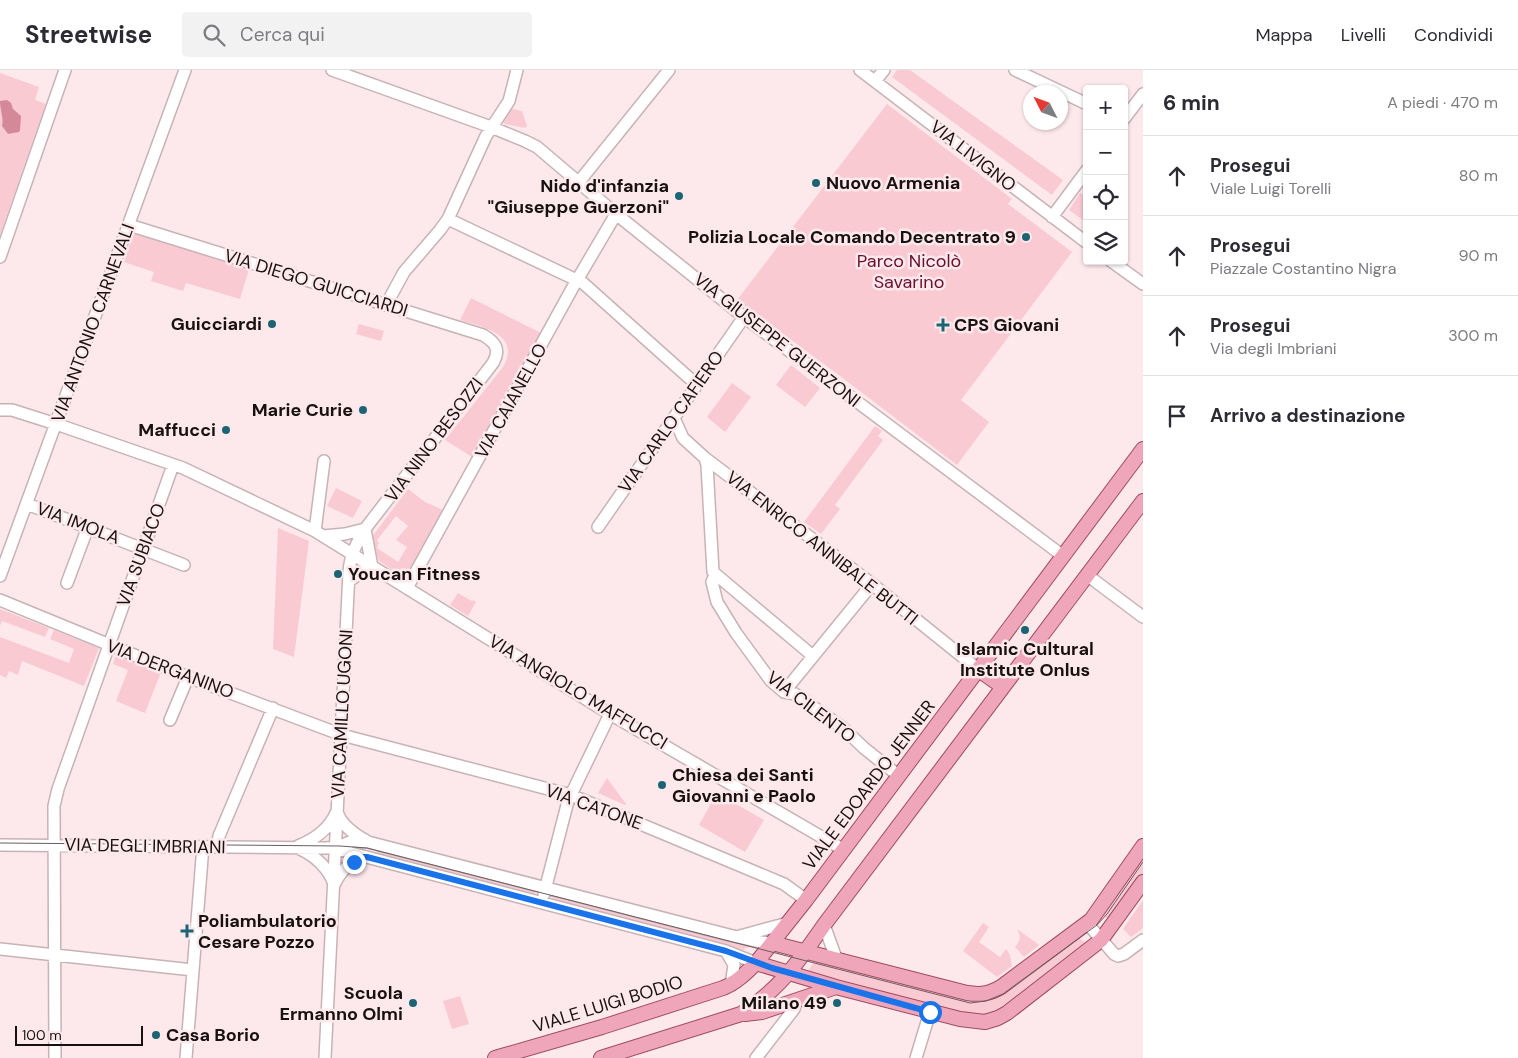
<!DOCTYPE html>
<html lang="it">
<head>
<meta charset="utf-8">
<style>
  :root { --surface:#fff; --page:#f2f2f3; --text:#2b2b33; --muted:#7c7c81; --line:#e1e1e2 }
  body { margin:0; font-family:"DM Sans",sans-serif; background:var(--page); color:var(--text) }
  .controls { position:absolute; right:15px; top:15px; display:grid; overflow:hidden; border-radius:5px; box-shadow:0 1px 4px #0004 }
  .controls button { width:45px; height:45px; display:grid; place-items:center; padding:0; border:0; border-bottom:1px solid var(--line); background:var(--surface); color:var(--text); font:25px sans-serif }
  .compass { position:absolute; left:1023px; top:15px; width:45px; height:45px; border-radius:50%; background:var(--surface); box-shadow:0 1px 4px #0004; rotate:312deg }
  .scale { position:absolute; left:15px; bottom:12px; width:128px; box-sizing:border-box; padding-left:5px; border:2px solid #181112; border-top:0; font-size:14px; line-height:18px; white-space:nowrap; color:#181112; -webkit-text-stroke:4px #fde8ec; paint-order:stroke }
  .stop { position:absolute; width:15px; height:15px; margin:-11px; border:4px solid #1a73e8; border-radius:50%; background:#fff }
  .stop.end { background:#1a73e8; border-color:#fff; box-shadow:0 1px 5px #0008 }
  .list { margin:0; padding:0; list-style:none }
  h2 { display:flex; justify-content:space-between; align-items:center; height:65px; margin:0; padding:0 20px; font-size:21px }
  h2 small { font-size:16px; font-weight:400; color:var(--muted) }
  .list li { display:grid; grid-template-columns:32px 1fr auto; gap:15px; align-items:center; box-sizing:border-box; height:80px; padding:0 20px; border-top:1px solid var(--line) }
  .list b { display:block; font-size:19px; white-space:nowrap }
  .list p { margin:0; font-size:16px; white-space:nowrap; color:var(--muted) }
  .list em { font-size:16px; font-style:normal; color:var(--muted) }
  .icon { flex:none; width:28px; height:28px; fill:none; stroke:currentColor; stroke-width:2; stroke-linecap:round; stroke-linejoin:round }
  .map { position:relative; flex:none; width:1143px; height:988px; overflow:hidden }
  header { display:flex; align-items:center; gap:30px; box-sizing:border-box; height:70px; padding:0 25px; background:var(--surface); border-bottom:1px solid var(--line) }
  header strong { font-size:24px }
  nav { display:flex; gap:28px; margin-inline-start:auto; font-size:18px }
  .search { width:350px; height:45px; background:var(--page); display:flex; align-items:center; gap:12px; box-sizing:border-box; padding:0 18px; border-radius:5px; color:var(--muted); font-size:19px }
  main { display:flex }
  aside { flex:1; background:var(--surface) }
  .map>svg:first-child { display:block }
  .green { fill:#facad3; fill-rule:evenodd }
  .water { fill:#d48999 }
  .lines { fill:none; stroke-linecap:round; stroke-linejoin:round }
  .minor-casing { stroke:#c7b3b6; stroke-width:14 }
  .major-casing { stroke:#9e4c61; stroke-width:16 }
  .minor { stroke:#fff; stroke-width:11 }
  .major { stroke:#f0a6ba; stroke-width:14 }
  .tram { stroke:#6a5e60; stroke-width:1 }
  .route { stroke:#1a73e8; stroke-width:6 }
  .poi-dot { fill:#1c6473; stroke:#fde8ec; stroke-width:2 }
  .labels { text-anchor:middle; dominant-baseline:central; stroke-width:5; stroke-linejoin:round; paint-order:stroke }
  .street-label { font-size:18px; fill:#181112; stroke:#fde8ec }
  .poi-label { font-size:18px; font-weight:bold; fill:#181112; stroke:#fde8ec; text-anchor:end }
  .park-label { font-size:18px; fill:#690f30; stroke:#fde8ec }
</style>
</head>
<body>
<header>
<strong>Streetwise</strong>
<div class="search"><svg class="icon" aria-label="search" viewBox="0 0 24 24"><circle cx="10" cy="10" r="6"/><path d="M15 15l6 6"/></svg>Cerca qui</div>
<nav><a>Mappa</a><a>Livelli</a><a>Condividi</a></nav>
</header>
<main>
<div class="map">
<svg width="1143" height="988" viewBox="0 0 1143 988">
  <rect width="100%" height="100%" fill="#fde8ec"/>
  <path class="green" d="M897 0H910L1063 110 1052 125 892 7Z
    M0 3 39 17 35 30 46 34 0 165Z
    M887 34 1012 129 1008 134 1072 182 961 330 989 352 957 395 836 303 737 230Z
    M508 38 522 41 527 56 525 58 505 54 501 49Z
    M1080 123 1087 127V153L1069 140Z
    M134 162 249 199 240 229 186 213 183 221 151 211 154 202 124 192Z
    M471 228 541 263 472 387 445 370 503 297C522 264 482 257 460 250Z
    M359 254 384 261 381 271 356 264Z
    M791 295 820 318 805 337 776 315Z
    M732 313 751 327 725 362 707 347Z
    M875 356 882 361 878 366 883 370 835 435 840 439 821 464 804 452Z
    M336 418 362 431 353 448 327 436Z
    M408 419 425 432 443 440 409 506 405 508 379 491 371 468ZM396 446 408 456 396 470 407 477 398 492 377 478 379 473 377 470Z
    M278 458 309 471 294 587 273 579Z
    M458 523 472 531 473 530 476 532 468 546 450 535Z
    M0 539 49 558 45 567 2 551 0 556Z
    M54 560 99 578 84 616 22 591 18 605 9 601 6 608 0 605V567L69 593 74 579 50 569Z
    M116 584 161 602 145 643 116 631 128 600 113 594Z
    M607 708 626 734 625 735 598 723Z
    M717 723 764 750 745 782 699 755Z
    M378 778 536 819 534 826 376 785Z
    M1143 785V806L1111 851 1101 844Z
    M554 824 749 873 748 878H745L744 880 552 831Z
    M1143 830V858L1131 867 1123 859Z
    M983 853 989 857 979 872 1000 887 1006 879 1010 885 1012 896 997 907 963 881Z
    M1017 859 1039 875 1024 887 1015 877C1021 870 1021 867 1017 859Z
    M1077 867 1089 875 1001 941 983 946 965 944 808 901 816 889 970 929Z
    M460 926 469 954 452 959 443 931Z"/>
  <path class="water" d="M7 30 11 33 13 39 21 46 20 60 19 62 8 64 2 56C4 48 0 40 0 31Z"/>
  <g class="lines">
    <g class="minor-casing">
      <path id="minor" d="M332 0 491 57 525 71 537 77 616 144 744 247 1063 486
        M860 0 1087 173
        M1015 0 1087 34
        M875 11 884 0
        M1124 49 1143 24
        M578 113 669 0
        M1052 147 1087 100
        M448 149 583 213 697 315
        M129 155 483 265C495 272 501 279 493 293L365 459C356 474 350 486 349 502L325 988
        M0 187 65 0
        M1111 191 1143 214
        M386 235 404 202 440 160 448 149 486 66 509 31 517 0
        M0 340H12L56 354 183 398 315 461 610 644 844 780
        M674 348 683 368 705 388 872 514 979 600
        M705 388 707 395 713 502 813 586
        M27 434 184 495
        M598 457 744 247
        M365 459 372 497
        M315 461 324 391
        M323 466 345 464 365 459
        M715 505 712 512 717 532 736 563 771 611 784 622 795 624 843 658 864 678 899 706
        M1087 505 1143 547
        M0 506 185 0
        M349 511 362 502 372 497
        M67 513 88 457
        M407 518 573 217 616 144
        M0 530 188 607 342 665 571 725 784 814 806 830
        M784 622 872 514
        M170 650 188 607
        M337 741C339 753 356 766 367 771
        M0 775 325 778 338 777 352 771 368 772 729 865 760 872 772 873
        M298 776C313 770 329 759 336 743
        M217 777 219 766 273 638
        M335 777 351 783 726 881 756 893
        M300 779C314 785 330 799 334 815
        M335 813C340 802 354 787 367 787
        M544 824 568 731 610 644
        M1087 853 1114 884 1118 886 1124 884 1143 870
        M824 855 836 888
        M740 866 788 853
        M0 879 193 900
        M726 881 734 895 731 915
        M55 988 54 736 58 719 173 395
        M186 988 203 776
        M756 988 794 939 797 930
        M916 988 930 942"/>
    </g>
    <g class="major-casing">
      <path id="major" d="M979 600 1003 617
        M772 873 967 923C981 925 989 924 1001 917L1091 850 1143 776
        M756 893 836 917 960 949 985 952 998 948 1007 943 1101 870 1143 812
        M745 944 762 942 836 917
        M495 988 602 957 723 918C736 913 746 903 756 893L806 830 1143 379
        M601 988 741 944C779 920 799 891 824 855L1143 431"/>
    </g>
    <use href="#minor" class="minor"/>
    <use href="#major" class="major"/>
    <path class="tram" d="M0 773 340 776 367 778 970 933 986 931 1003 924 1097 855 1107 844 1143 792"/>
  </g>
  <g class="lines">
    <path class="route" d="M354 792 362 787H367L726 881 772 898 930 942"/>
  </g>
  <g class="poi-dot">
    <circle cx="816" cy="113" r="5"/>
    <circle cx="679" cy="126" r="5"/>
    <circle cx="1026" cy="167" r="5"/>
    <circle cx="272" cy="254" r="5"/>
    <path d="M940.5 247.5h5v5h5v5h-5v5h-5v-5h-5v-5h5z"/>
    <circle cx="363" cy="340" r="5"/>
    <circle cx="226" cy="360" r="5"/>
    <circle cx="338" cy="504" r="5"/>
    <circle cx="1025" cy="560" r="5"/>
    <circle cx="662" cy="715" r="5"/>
    <path d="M184.5 853.5h5v5h5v5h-5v5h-5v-5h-5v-5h5z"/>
    <circle cx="413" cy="933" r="5"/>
    <circle cx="837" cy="933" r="5"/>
    <circle cx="156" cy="965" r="5"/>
  </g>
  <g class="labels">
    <g class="street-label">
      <text transform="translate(973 86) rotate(38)">VIA LIVIGNO</text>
      <text transform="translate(316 213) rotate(17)">VIA DIEGO GUICCIARDI</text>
      <text transform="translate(93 253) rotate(-70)">VIA ANTONIO CARNEVALI</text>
      <text transform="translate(777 270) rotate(38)">VIA GIUSEPPE GUERZONI</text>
      <text transform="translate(511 331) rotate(-61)">VIA CAIANELLO</text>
      <text transform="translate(671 352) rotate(-55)">VIA CARLO CAFIERO</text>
      <text transform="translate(434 370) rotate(-53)">VIA NINO BESOZZI</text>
      <text transform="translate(78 453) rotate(21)">VIA IMOLA</text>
      <text transform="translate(822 478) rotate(38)">VIA ENRICO ANNIBALE BUTTI</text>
      <text transform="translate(141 485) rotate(-70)">VIA SUBIACO</text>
      <text transform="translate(170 599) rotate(21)">VIA DERGANINO</text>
      <text transform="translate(578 622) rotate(31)">VIA ANGIOLO MAFFUCCI</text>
      <text transform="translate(811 637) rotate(37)">VIA CILENTO</text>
      <text transform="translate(342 644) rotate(-87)">VIA CAMILLO UGONI</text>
      <text transform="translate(869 715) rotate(-53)">VIALE EDOARDO JENNER</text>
      <text transform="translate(594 737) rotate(20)">VIA CATONE</text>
      <text transform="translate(145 776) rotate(1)">VIA DEGLI IMBRIANI</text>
      <text transform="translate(608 934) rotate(-17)">VIALE LUIGI BODIO</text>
    </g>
    <g class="poi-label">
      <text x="826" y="113" text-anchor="start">Nuovo Armenia</text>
      <text x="669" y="116">Nido d'infanzia<tspan x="669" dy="21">"Giuseppe Guerzoni"</tspan></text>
      <text x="1016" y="167">Polizia Locale Comando Decentrato 9</text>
      <text x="262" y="254">Guicciardi</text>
      <text x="954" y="255" text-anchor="start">CPS Giovani</text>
      <text x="353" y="340">Marie Curie</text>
      <text x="216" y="360">Maffucci</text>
      <text x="348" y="504" text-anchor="start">Youcan Fitness</text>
      <text x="1025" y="579" text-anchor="middle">Islamic Cultural<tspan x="1025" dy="21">Institute Onlus</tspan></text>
      <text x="672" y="705" text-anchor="start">Chiesa dei Santi<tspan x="672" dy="21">Giovanni e Paolo</tspan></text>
      <text x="198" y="851" text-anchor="start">Poliambulatorio<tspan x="198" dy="21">Cesare Pozzo</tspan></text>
      <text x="403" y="923">Scuola<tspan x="403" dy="21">Ermanno Olmi</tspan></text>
      <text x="827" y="933">Milano 49</text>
      <text x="166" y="965" text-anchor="start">Casa Borio</text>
    </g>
    <g class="park-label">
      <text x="909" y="191">Parco Nicolò<tspan x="909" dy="21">Savarino</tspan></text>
    </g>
  </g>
</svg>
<div class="controls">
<button>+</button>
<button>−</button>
<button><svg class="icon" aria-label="locate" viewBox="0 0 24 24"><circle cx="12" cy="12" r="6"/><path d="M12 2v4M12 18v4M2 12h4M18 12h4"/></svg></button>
<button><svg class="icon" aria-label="layers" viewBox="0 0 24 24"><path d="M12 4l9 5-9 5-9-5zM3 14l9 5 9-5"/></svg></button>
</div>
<svg class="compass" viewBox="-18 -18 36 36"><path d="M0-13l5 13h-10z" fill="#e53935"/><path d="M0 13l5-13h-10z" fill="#7c7c81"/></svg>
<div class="scale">100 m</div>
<div class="stop" style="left:930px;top:942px"></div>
<div class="stop end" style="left:354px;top:792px"></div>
</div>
<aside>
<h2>6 min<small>A piedi · 470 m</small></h2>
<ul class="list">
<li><svg class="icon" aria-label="ahead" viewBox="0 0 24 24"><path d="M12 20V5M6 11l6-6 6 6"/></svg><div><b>Prosegui</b><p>Viale Luigi Torelli</p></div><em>80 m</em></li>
<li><svg class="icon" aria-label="ahead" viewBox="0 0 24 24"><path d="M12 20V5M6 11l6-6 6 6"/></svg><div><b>Prosegui</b><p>Piazzale Costantino Nigra</p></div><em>90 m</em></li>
<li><svg class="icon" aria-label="ahead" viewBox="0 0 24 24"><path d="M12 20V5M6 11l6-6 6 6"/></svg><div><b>Prosegui</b><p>Via degli Imbriani</p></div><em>300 m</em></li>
<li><svg class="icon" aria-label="arrive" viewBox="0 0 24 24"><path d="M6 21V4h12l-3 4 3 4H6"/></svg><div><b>Arrivo a destinazione</b></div></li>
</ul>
</aside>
</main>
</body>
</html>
